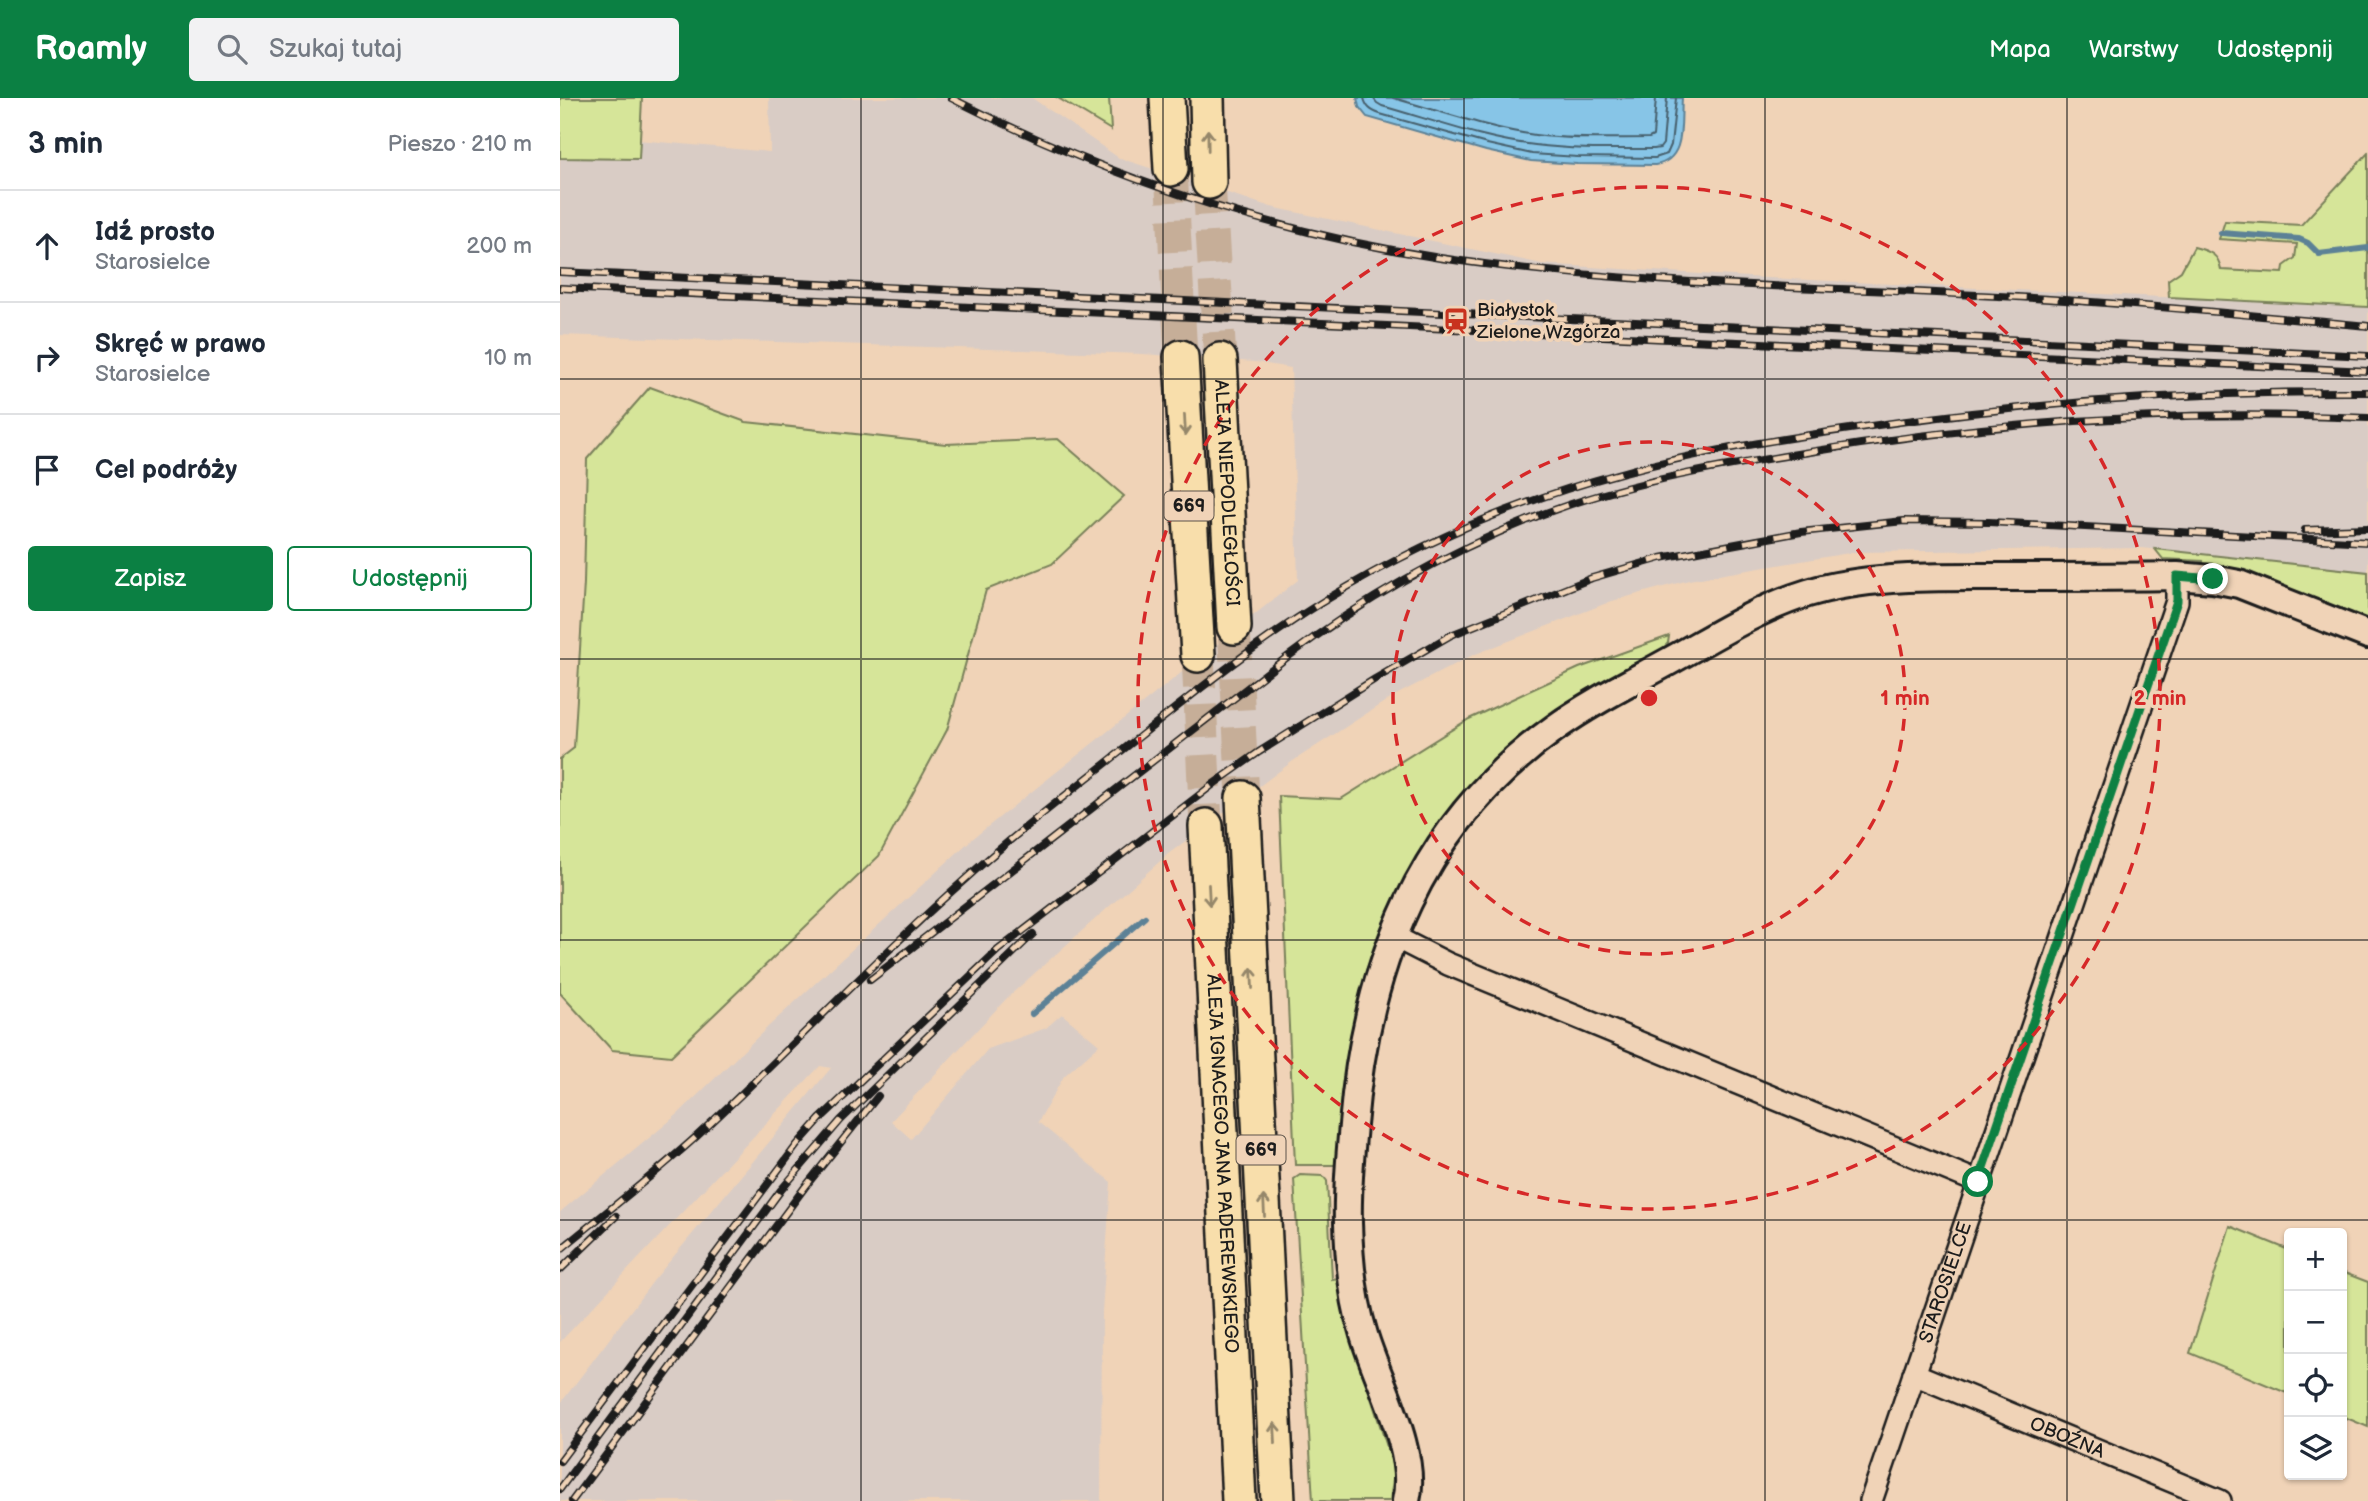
<!DOCTYPE html>
<html lang="pl">
<head>
<meta charset="utf-8">
<style>
  :root { --surface:#fff; --page:#f2f2f3; --text:#1f2937; --muted:#747a83; --line:#e0e1e3; --accent:#0b8043 }
  body { margin:0; font-family:"Balsamiq Sans",sans-serif; background:var(--page); color:var(--text) }
  .controls { position:absolute; right:21px; bottom:21px; display:grid; overflow:hidden; border-radius:7px; box-shadow:0 2px 5px #0004 }
  .controls button { width:63px; height:63px; display:grid; place-items:center; padding:0; border:0; border-bottom:2px solid var(--line); background:var(--surface); color:var(--text); font:35px sans-serif }
  .stop { position:absolute; width:21px; height:21px; margin:-16px; border:5px solid #0b8043; border-radius:50%; background:#fff }
  .stop.end { background:#0b8043; border-color:#fff; box-shadow:0 2px 7px #0008 }
  .list { margin:0; padding:0; list-style:none }
  h2 { display:flex; justify-content:space-between; align-items:center; height:91px; margin:0; padding:0 28px; font-size:30px }
  h2 small { font-size:23px; font-weight:400; color:var(--muted) }
  .list li { display:grid; grid-template-columns:46px 1fr auto; gap:21px; align-items:center; box-sizing:border-box; height:112px; padding:0 28px; border-top:2px solid var(--line) }
  .list b { display:block; font-size:26px; white-space:nowrap }
  .list p { margin:0; font-size:23px; white-space:nowrap; color:var(--muted) }
  .list em { font-size:23px; font-style:normal; color:var(--muted) }
  .actions { display:flex; gap:14px; padding:21px 28px }
  .actions a { flex:1; padding:16px 0; border:2px solid var(--accent); border-radius:7px; text-align:center; font-size:24px; color:var(--accent) }
  .actions .main { background:var(--accent); color:#fff }
  .icon { flex:none; width:38px; height:38px; fill:none; stroke:currentColor; stroke-width:2; stroke-linecap:round; stroke-linejoin:round }
  .map { position:relative; flex:none; width:1808px; height:1403px; overflow:hidden }
  header { display:flex; align-items:center; gap:42px; box-sizing:border-box; height:98px; padding:0 35px; background:var(--accent); color:#fff }
  header strong { font-size:33px }
  nav { display:flex; gap:38px; margin-inline-start:auto; font-size:24px }
  .search { width:490px; height:63px; background:var(--page); display:flex; align-items:center; gap:18px; box-sizing:border-box; padding:0 24px; border-radius:7px; color:var(--muted); font-size:26px }
  main { display:flex }
  aside { flex:1; background:var(--surface) }
  .map>svg:first-child { display:block }
  .built { fill:#d9ccc5 }
  .green { fill:#d6e599; stroke:#79805a; stroke-width:2 }
  .water { fill:#87c5e7; stroke:#5c8196; stroke-width:2 }
  .lines { fill:none; stroke-linecap:round; stroke-linejoin:round }
  .shore { stroke:#47606d; stroke-width:2 }
  .stream { stroke:#5c8196; stroke-width:6 }
  .primary-tunnel { stroke:#c6ae98; stroke-width:33; stroke-dasharray:33 17; stroke-linecap:butt }
  .minor-casing { stroke:#1c1c1c; stroke-width:26 }
  .tertiary-casing { stroke:#1c1c1c; stroke-width:32 }
  .primary-casing { stroke:#1c1c1c; stroke-width:38 }
  .minor { stroke:#f0d3b7; stroke-width:21 }
  .tertiary { stroke:#f0d3b7; stroke-width:26 }
  .primary { stroke:#f8deab; stroke-width:33 }
  .rail-casing { stroke:#1c1c1c; stroke-width:8 }
  .rail { stroke:#f0d3b7; stroke-width:5; stroke-dasharray:16; stroke-linecap:butt }
  .oneway { stroke:#95876b }
  .route { stroke:#0b8043; stroke-width:9 }
  .grid { fill:none; stroke:#1c1c1c; stroke-width:2; stroke-opacity:0.55 }
  .ring { fill:none; stroke:#d62828; stroke-width:3.5; stroke-dasharray:12 9 }
  .labels { text-anchor:middle; dominant-baseline:central; stroke-width:7; stroke-linejoin:round; paint-order:stroke }
  .shield { fill:#f0d3b7; stroke:#5c534a; stroke-width:2 }
  .shield-label { font-size:18px; font-weight:bold; fill:#1c1c1c }
  .poi-label { font-size:19px; fill:#1c1c1c; stroke:#f0d3b7; text-anchor:start }
  .street-label { font-size:19px; fill:#1c1c1c; stroke:#f0d3b7 }
  .centre { fill:#d62828; stroke:#f0d3b7; stroke-width:3.5 }
  .ring-label { font-size:21px; text-anchor:middle; font-weight:bold; fill:#d62828; stroke:#f0d3b7; stroke-width:7; stroke-linejoin:round; paint-order:stroke }
</style>
</head>
<body>
<header>
<strong>Roamly</strong>
<div class="search"><svg class="icon" aria-label="search" viewBox="0 0 24 24"><circle cx="10" cy="10" r="6"/><path d="M15 15l6 6"/></svg>Szukaj tutaj</div>
<nav><a>Mapa</a><a>Warstwy</a><a>Udostępnij</a></nav>
</header>
<main>
<aside>
<h2>3 min<small>Pieszo · 210 m</small></h2>
<ul class="list">
<li><svg class="icon" aria-label="ahead" viewBox="0 0 24 24"><path d="M12 20V5M6 11l6-6 6 6"/></svg><div><b>Idź prosto</b><p>Starosielce</p></div><em>200 m</em></li>
<li><svg class="icon" aria-label="right" viewBox="0 0 24 24"><path d="M7 20v-9h11M14 6l5 5-5 5"/></svg><div><b>Skręć w prawo</b><p>Starosielce</p></div><em>10 m</em></li>
<li><svg class="icon" aria-label="arrive" viewBox="0 0 24 24"><path d="M6 21V4h12l-3 4 3 4H6"/></svg><div><b>Cel podróży</b></div></li>
</ul>
<div class="actions"><a class="main">Zapisz</a><a>Udostępnij</a></div>
</aside>
<div class="map">
<svg width="1808" height="1403" viewBox="0 0 1808 1403">
  <rect width="100%" height="100%" fill="#f0d3b7"/>
  <filter id="ink" filterUnits="userSpaceOnUse"><feTurbulence type="fractalNoise" baseFrequency=".0143" numOctaves="2"/><feDisplacementMap in="SourceGraphic" scale="14" xChannelSelector="R" yChannelSelector="G"/><feConvolveMatrix kernelMatrix="1 2 1 2 8 2 1 2 1" color-interpolation-filters="sRGB"/></filter>
  <g filter="url(#ink)">
    <path class="built" d="M209 0H472L559 60 711 109 982 166 1189 179 1808 209V474L1582 450 1295 454 1129 482 1052 503 913 557 832 599 733 663 608 756 448 899 331 1023 351 1041 428 951 486 930 502 916 539 947 504 978 478 1024 551 1084 542 1214 541 1403H0V1306L94 1182 271 970 260 968 0 1244V1114L118 1016 210 927 411 742 738 482 731 270 695 264 583 256 0 237V35L210 54Z"/>
    <path class="green" d="M0 0H82L79 61 0 60Z
      M498 0H549L551 32Z
      M1808 55V209L1609 199 1608 182 1621 173 1634 149C1649 153 1659 156 1661 172L1723 175 1724 168 1735 160 1737 146 1659 141 1665 123 1741 127Z
      M90 289 186 324 386 346 498 341 564 398 492 466 426 492 387 632 319 758 111 958 52 952 0 895V661L14 650 24 485 27 361Z
      M1595 451 1808 474V525L1642 468 1643 463 1603 461Z
      M1109 538 1108 545 1102 552 1002 608 941 657 886 718 841 790 806 872 789 946 777 1067H735L719 698 781 701 909 621 1019 570Z
      M740 1077 763 1078 767 1083 772 1181 779 1180 795 1251 830 1358 834 1375 830 1403H753L734 1081Z
      M1670 1128 1729 1152V1296L1630 1255Z
      M1782 1174 1808 1184V1329L1782 1318Z"/>
    <path class="water" d="M797 0H1122C1120 25 1127 62 1095 67L1017 66 971 63 926 53 807 19 799 9Z"/>
    <g class="lines">
      <path class="shore" d="M804 0C806 9 811 13 820 16L927 46 972 56 1018 59 1095 60 1107 56 1111 47 1116 0
        M813 0 817 5 822 8C872 22 923 41 975 47 1014 52 1054 51 1094 51L1100 50 1103 46 1107 0
        M833 0C880 13 927 30 975 37 1013 42 1052 40 1089 40L1093 38 1096 0"/>
      <path class="stream" d="M1661 135 1739 141 1748 145 1759 156 1808 150
        M472 916 585 819"/>
      <path class="primary-tunnel" d="M611 71 621 259
        M649 84 660 262
        M674 529 683 700
        M638 557 646 728"/>
      <g class="minor-casing">
        <g id="minor">
          <path d="M833 838 888 866 1418 1084"/>
          <path id="s1" d="M1354 1276 1660 1403"/>
          <path id="s2" d="M1311 1403 1617 503V478"/>
        </g>
      </g>
      <g class="tertiary-casing">
        <path id="tertiary" d="M846 1403C858 1355 818 1284 804 1237 793 1202 789 1162 788 1125 787 1092 790 1059 793 1027 806 867 860 726 995 630 1030 605 1068 586 1106 565 1152 540 1198 510 1248 495 1303 478 1371 479 1428 479 1491 479 1554 479 1617 478L1653 481 1679 486 1808 537"/>
      </g>
      <g class="primary-casing">
        <g id="primary">
          <path d="M607 0 611 71"/>
          <path d="M647 0 649 84"/>
          <path d="M621 259 638 557"/>
          <path id="s3" d="M660 262 674 529"/>
          <path d="M683 700 718 1403"/>
          <path id="s4" d="M646 728 679 1403"/>
        </g>
      </g>
      <use href="#minor" class="minor"/>
      <use href="#tertiary" class="tertiary"/>
      <use href="#primary" class="primary"/>
      <g class="rail-casing">
        <path id="rail" d="M391 0C545 78 709 134 880 160 1056 186 1238 188 1417 197 1547 203 1678 216 1808 228
          M0 174 1808 258
          M0 190 1808 273
          M1745 432 1808 430
          M310 882 726 560C805 500 891 452 983 416 1065 385 1151 370 1237 356 1426 324 1616 311 1808 320
          M0 1152C46 1114 93 1078 137 1038 227 955 310 866 401 785 458 733 519 687 579 639 639 591 699 543 764 503 857 446 957 403 1061 375 1152 350 1246 337 1339 324 1494 303 1651 293 1808 294
          M0 1172 56 1118
          M0 1363 237 1047 260 1021 438 852 655 685 699 654 815 581 891 537 1032 480 1101 460 1241 434 1344 423 1429 424 1808 444
          M0 1391 221 1092 281 1022 473 836
          M12 1403 245 1089 318 998"/>
      </g>
      <use href="#rail" class="rail"/>
    </g>
    <defs><path id="oneway-shaft" d="M-6 0H5M1.5-3L5.5 0L1.5 3" fill="none" stroke-width="1.6" stroke-linecap="round" stroke-linejoin="round" transform="scale(1.75)"/></defs>
    <g class="oneway">
      <use href="#oneway-shaft" transform="translate(648 42) rotate(-91)"/>
      <use href="#oneway-shaft" transform="translate(625 327) rotate(87)"/>
      <use href="#oneway-shaft" transform="translate(649 797) rotate(87)"/>
      <use href="#oneway-shaft" transform="translate(692 880) rotate(-93)"/>
      <use href="#oneway-shaft" transform="translate(704 1108) rotate(-93)"/>
      <use href="#oneway-shaft" transform="translate(715 1335) rotate(-93)"/>
    </g>
  </g>
  <g class="lines" filter="url(#ink)">
    <path class="route" d="M1418 1084 1617 503V478L1653 481"/>
  </g>
  <path class="grid" d="M301 0V1403M603 0V1403M904 0V1403M1205 0V1403M1507 0V1403M0 281H1808M0 561H1808M0 842H1808M0 1122H1808"/>
  <g class="ring">
    <circle cx="1089" cy="600" r="256"/>
    <circle cx="1089" cy="600" r="511"/>
  </g>
  <defs>
    <g id="station-bare" transform="scale(2.1)"><path d="M-3-6H3Q5-6 5-4V2Q5 4 3 4L4.5 6H3L1.5 4h-3L-3 6H-4.5L-3 4Q-5 4-5 2V-4Q-5-6-3-6ZM-3.5-4v3h7v-3ZM-3.5 1v1.5H-2V1ZM2 1v1.5H3.5V1Z" fill="#c8321e" stroke="#f0d3b7" stroke-width="2.5" paint-order="stroke"/></g>
  </defs>
  <g fill-rule="evenodd">
    <use href="#station-bare" x="896" y="223"/>
  </g>
  <g class="labels">
    <g class="shield">
      <rect x="604.5" y="393.5" width="49" height="29" rx="5"/>
      <rect x="676.5" y="1037.5" width="49" height="29" rx="5"/>
    </g>
    <g class="shield-label">
      <text x="629" y="408">669</text>
      <text x="701" y="1052">669</text>
    </g>
    <g class="poi-label">
      <text x="917" y="212">Białystok<tspan x="917" dy="22">Zielone Wzgórza</tspan></text>
    </g>
    <g class="street-label">
      <text stroke="none"><textPath href="#s3" startOffset="133">ALEJA NIEPODLEGŁOŚCI</textPath></text>
      <text stroke="none"><textPath href="#s4" startOffset="338">ALEJA IGNACEGO JANA PADEREWSKIEGO</textPath></text>
      <text stroke="none"><textPath href="#s2" startOffset="231">STAROSIELCE</textPath></text>
      <text stroke="none"><textPath href="#s1" startOffset="166">OBOŹNA</textPath></text>
    </g>
  </g>
  <circle cx="1089" cy="600" r="10" class="centre"/>
  <g class="ring-label">
    <text x="1345" y="607">1 min</text>
    <text x="1600" y="607">2 min</text>
  </g>
</svg>
<div class="controls">
<button>+</button>
<button>−</button>
<button><svg class="icon" aria-label="locate" viewBox="0 0 24 24"><circle cx="12" cy="12" r="6"/><path d="M12 2v4M12 18v4M2 12h4M18 12h4"/></svg></button>
<button><svg class="icon" aria-label="layers" viewBox="0 0 24 24"><path d="M12 4l9 5-9 5-9-5zM3 14l9 5 9-5"/></svg></button>
</div>
<div class="stop" style="left:1418px;top:1084px"></div>
<div class="stop end" style="left:1653px;top:481px"></div>
</div>
</main>
</body>
</html>
